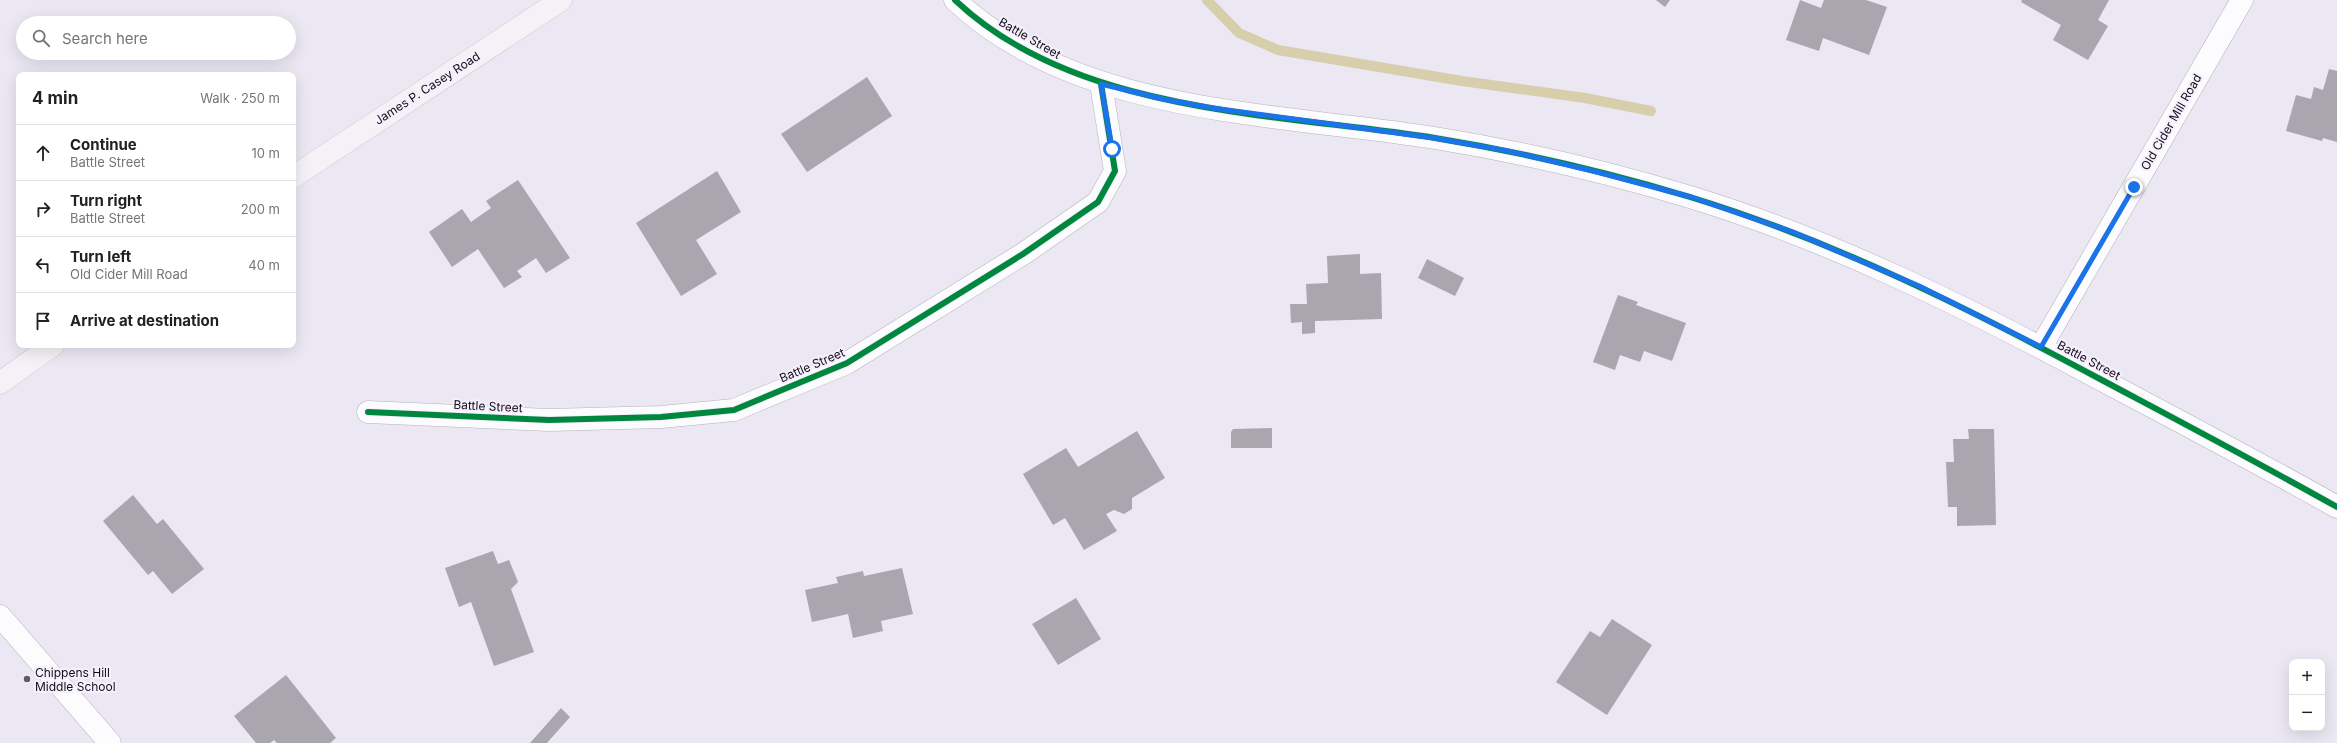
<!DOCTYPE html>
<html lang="en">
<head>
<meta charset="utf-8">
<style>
  :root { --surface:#fff; --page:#f6f6f6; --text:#202124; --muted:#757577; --line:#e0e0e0 }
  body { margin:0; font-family:Inter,sans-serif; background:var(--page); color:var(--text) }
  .controls { position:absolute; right:12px; bottom:12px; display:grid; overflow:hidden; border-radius:8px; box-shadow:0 4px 16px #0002 }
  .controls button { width:36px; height:36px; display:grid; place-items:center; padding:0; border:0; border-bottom:1px solid var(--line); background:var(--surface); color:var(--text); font:20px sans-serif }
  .stop { position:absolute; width:12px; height:12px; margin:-9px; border:3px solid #1a73e8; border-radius:50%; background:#fff }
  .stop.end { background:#1a73e8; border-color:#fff; box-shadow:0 1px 4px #0008 }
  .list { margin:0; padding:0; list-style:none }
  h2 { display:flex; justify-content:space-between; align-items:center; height:52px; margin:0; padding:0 16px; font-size:17px }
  h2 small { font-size:13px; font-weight:400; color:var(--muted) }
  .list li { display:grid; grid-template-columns:26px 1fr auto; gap:12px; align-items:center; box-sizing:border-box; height:56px; padding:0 16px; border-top:1px solid var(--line) }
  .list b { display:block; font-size:15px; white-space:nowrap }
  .list p { margin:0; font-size:13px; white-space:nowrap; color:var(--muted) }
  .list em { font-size:13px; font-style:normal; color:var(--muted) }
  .icon { flex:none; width:22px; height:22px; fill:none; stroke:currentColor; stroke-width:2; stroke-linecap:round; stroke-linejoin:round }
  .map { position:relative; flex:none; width:2337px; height:743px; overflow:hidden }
  .search { position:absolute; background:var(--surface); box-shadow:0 4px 16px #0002; left:16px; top:16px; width:280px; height:44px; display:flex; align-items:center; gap:10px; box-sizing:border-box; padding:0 14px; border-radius:22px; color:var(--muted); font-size:15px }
  .panel { position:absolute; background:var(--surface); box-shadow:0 4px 16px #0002; left:16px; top:72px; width:280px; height:276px; border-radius:8px }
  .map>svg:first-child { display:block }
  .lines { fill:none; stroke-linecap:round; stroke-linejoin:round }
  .stream { stroke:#d7ceab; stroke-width:10 }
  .building { fill:#a9a6af }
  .minor-casing { stroke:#b5b2bb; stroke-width:23 }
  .major-casing { stroke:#c8c6cc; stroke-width:23 }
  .minor { stroke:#fcfbfd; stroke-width:22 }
  .major { stroke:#f4f2f7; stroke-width:22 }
  .cycleway-casing { stroke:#f6f0fe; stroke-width:8 }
  .cycleway { stroke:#00873e; stroke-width:6 }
  .route { stroke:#1a73e8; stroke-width:5 }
  .poi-dot { fill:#5e5a63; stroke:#f6f0fe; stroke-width:1.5 }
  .labels { text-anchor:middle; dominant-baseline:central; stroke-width:4; stroke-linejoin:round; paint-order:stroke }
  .street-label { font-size:12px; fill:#120e16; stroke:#f6f0fe }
  .poi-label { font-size:12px; fill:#120e16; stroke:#f6f0fe; text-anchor:start }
</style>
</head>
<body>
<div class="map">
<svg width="2337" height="743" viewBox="0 0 2337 743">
  <rect width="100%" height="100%" fill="#ebe7f3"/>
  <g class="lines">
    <path class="stream" d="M1207 0 1239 33 1278 50 1462 81 1585 98 1651 111"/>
  </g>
  <path class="building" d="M1656 0H1670L1665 7Z
    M1800 0 1821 8 1824 0H1866L1887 7 1869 55 1823 38 1819 51 1786 40Z
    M2022 0H2109L2098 20 2108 26 2088 60 2053 40 2061 25 2021 2Z
    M2329 69 2337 71V142L2323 138 2322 141 2286 131 2296 95 2311 99 2314 87 2323 90Z
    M867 77 892 116 807 172 781 134Z
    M717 171 741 212 696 240 717 274 681 296 636 223Z
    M518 180 570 258 546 273 536 258 517 271 522 277 504 288 478 249 452 267 429 232 462 209 471 222 491 208 486 201Z
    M1360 254V274L1381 273 1382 319 1315 321V333L1302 334V322L1291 323 1290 304H1307L1306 284 1328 283 1327 256Z
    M1427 259 1464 278 1455 296 1418 278Z
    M1618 295 1638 302 1636 305 1686 323 1672 361 1644 351 1640 362 1620 355 1615 370 1593 362Z
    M1272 428V448H1231V432L1233 429Z
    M1968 429H1994L1996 525 1957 526V507H1948L1946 462H1954L1953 439H1969Z
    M1137 431 1165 478 1132 498V509L1124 514 1114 510 1106 514 1117 531 1084 550 1065 518 1053 525 1023 474 1066 448 1078 467Z
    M133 495 157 524 163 519 204 569 172 594 153 571 148 575 103 521Z
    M493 551 498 564 509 560 518 582 511 589 534 652 494 666 471 602 459 607 445 568Z
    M902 568 913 614 881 621 883 631 853 638 848 614 812 622 805 590 838 583 836 577 863 571 864 576Z
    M1076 598 1101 639 1058 665 1032 624Z
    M1612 619 1652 645 1607 715 1556 682 1590 631 1600 637Z
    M286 675 336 738 330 743H277L274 740 270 743H256L234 716Z
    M561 708 570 717 547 743H530Z"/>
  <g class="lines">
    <g class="minor-casing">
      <path id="minor" d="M955 0C1076 115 1279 113 1435 138 1521 152 1607 172 1690 197 1834 241 1968 308 2100 379 2179 421 2259 463 2337 507
        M2041 347 2242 0
        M368 412 549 420 661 417 734 410 847 363 1023 254 1098 202 1115 171 1101 84
        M0 616 110 743"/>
    </g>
    <g class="major-casing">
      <path id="major" d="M293 177 561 0
        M0 383 53 345"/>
    </g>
    <use href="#minor" class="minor"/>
    <use href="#major" class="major"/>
    <g class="cycleway-casing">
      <path id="cycleway" d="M955 0C1076 115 1279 113 1435 138 1521 152 1607 172 1690 197 1834 241 1968 308 2100 379 2179 421 2259 463 2337 507
        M368 412 549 420 661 417 734 410 847 363 1023 254 1098 202 1115 171 1101 84"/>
    </g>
    <use href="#cycleway" class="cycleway"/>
  </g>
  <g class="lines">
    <path class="route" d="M1112 149 1101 84 1163 99 1212 108 1434 138 1508 151 1593 171 1691 197 1793 232 1919 286 2041 347 2134 187"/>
  </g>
  <circle class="poi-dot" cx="27" cy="679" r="4"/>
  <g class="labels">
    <g class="street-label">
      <text transform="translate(1030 38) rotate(30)">Battle Street</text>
      <text transform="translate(427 88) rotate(-33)">James P. Casey Road</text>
      <text transform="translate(2171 122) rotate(-60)">Old Cider Mill Road</text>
      <text transform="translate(2089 360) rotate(28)">Battle Street</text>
      <text transform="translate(812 365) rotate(-23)">Battle Street</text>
      <text transform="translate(488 406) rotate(3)">Battle Street</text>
    </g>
    <g class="poi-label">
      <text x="35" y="672">Chippens Hill<tspan x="35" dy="14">Middle School</tspan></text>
    </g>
  </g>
</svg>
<div class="controls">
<button>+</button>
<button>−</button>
</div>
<div class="stop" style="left:1112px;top:149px"></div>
<div class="stop end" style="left:2134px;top:187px"></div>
<div class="search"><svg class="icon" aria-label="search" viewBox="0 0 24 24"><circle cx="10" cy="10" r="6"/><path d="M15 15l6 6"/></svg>Search here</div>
<section class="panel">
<h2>4 min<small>Walk · 250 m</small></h2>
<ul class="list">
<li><svg class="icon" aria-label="ahead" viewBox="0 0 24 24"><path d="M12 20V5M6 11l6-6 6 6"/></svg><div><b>Continue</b><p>Battle Street</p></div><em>10 m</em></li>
<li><svg class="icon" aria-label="right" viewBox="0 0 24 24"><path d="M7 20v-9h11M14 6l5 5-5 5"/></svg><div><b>Turn right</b><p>Battle Street</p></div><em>200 m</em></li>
<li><svg class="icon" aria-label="left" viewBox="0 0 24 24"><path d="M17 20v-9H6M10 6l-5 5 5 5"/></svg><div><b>Turn left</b><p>Old Cider Mill Road</p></div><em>40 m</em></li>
<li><svg class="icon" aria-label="arrive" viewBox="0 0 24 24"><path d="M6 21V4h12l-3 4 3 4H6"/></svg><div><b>Arrive at destination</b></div></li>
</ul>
</section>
</div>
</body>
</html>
